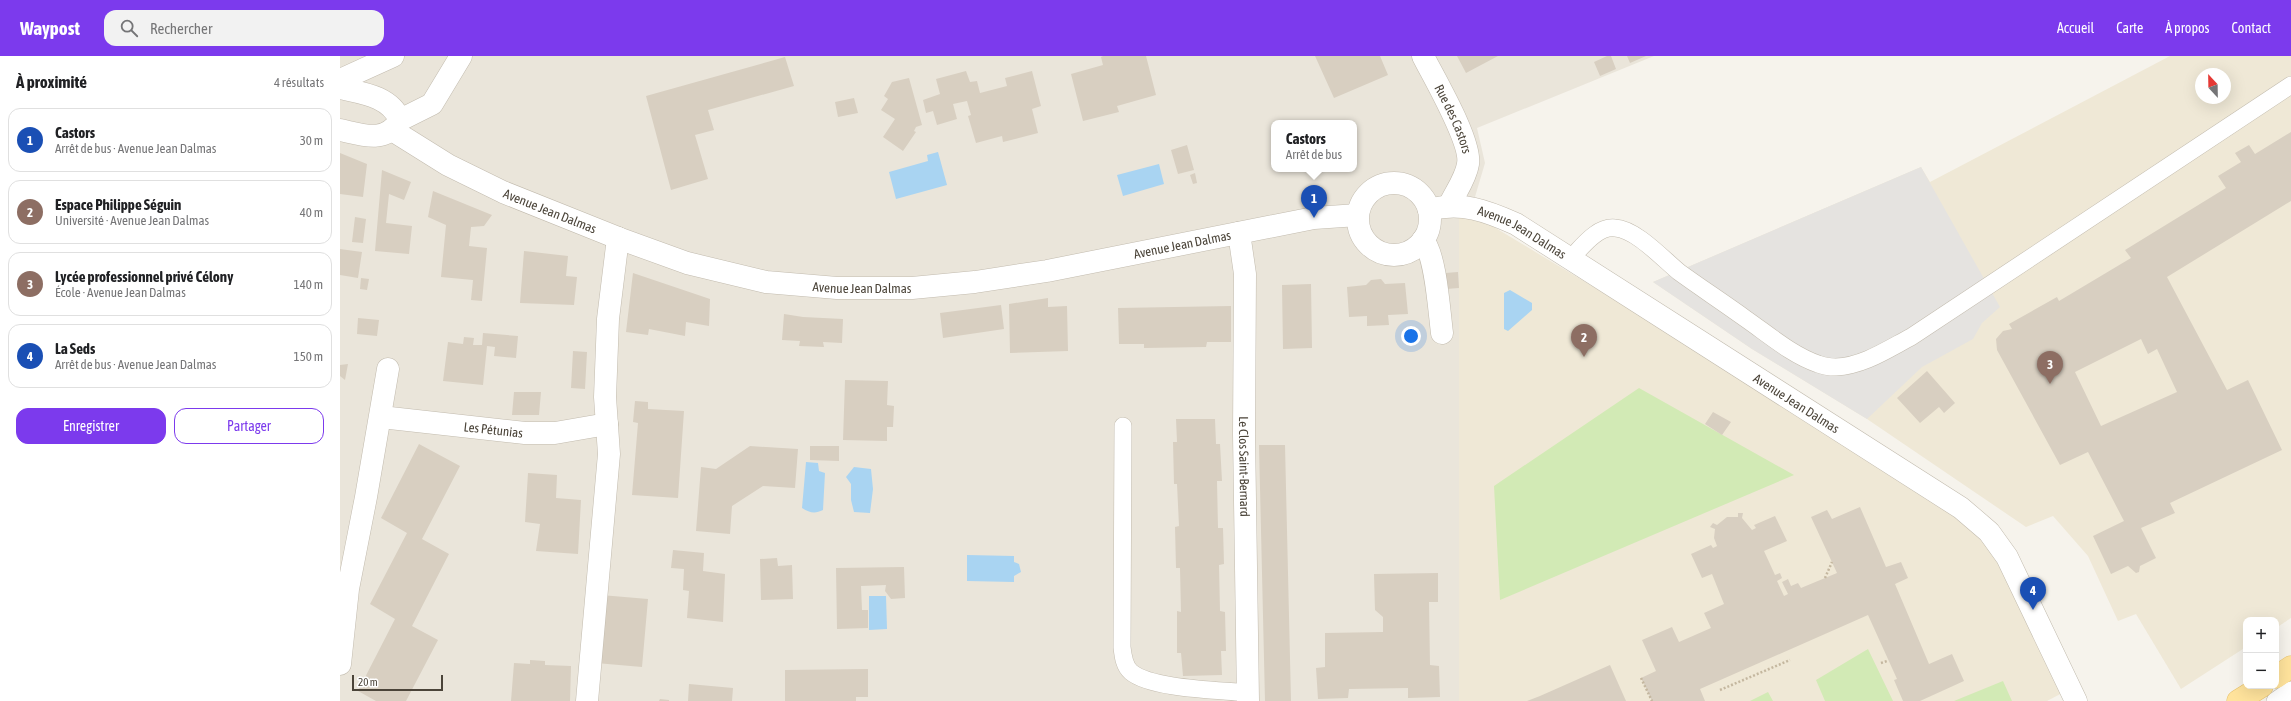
<!DOCTYPE html>
<html lang="fr">
<head>
<meta charset="utf-8">
<style>
  :root { --surface:#fff; --page:#f2f2f2; --text:#202124; --muted:#757577; --line:#e0e0e0; --accent:#7c3aed }
  body { margin:0; font-family:"Asap Condensed",sans-serif; background:var(--page); color:var(--text) }
  .controls { position:absolute; right:12px; bottom:12px; display:grid; overflow:hidden; border-radius:8px; box-shadow:0 4px 16px #0002 }
  .controls button { width:36px; height:36px; display:grid; place-items:center; padding:0; border:0; border-bottom:1px solid var(--line); background:var(--surface); color:var(--text); font:20px sans-serif }
  .compass { position:absolute; left:1855px; top:12px; width:36px; height:36px; border-radius:50%; background:var(--surface); box-shadow:0 4px 16px #0002; rotate:338deg }
  .scale { position:absolute; left:12px; bottom:10px; width:91px; box-sizing:border-box; padding-left:4px; border:2px solid #4b4439; border-top:0; font-size:11px; line-height:14px; white-space:nowrap; color:#4b4439; -webkit-text-stroke:3px #fff; paint-order:stroke }
  .you { position:absolute; left:1071px; top:280px; width:14px; height:14px; margin:-10px; border:3px solid #fff; border-radius:50%; background:#1a73e8; box-shadow:0 0 0 6px #1a73e833 }
  .badge { display:grid; place-items:center; width:26px; height:26px; border-radius:50%; background:var(--accent); color:#fff; font-size:13px; font-weight:700 }
  .pin { position:absolute; translate:-50% -33px; filter:drop-shadow(0 1px 2px #0008) }
  .pin::after { content:''; position:absolute; top:21px; width:14px; height:12px; background:inherit; clip-path:polygon(0 0,100% 0,50% 100%) }
  .popup { position:absolute; left:931px; top:64px; width:86px; height:52px; box-sizing:border-box; display:grid; place-content:center; border-radius:8px; background:var(--surface); filter:drop-shadow(0 1px 3px #0005); font-size:13px; white-space:nowrap; color:var(--muted) }
  .popup b { font-size:15px; color:var(--text) }
  .popup::after { content:''; position:absolute; left:50%; top:100%; margin-left:-8px; border:8px solid transparent; border-top-color:var(--surface) }
  .list { margin:0; padding:0; list-style:none }
  h2 { display:flex; justify-content:space-between; align-items:center; height:52px; margin:0; padding:0 16px; font-size:17px }
  h2 small { font-size:13px; font-weight:400; color:var(--muted) }
  .list li { display:grid; grid-template-columns:26px 1fr auto; gap:12px; align-items:center; box-sizing:border-box; height:64px; margin:0 8px 8px; padding:0 8px; border:1px solid var(--line); border-radius:12px }
  .list b { display:block; font-size:15px; white-space:nowrap }
  .list p { margin:0; font-size:13px; white-space:nowrap; color:var(--muted) }
  .list em { font-size:13px; font-style:normal; color:var(--muted) }
  .actions { display:flex; gap:8px; padding:12px 16px }
  .actions a { flex:1; padding:9px 0; border:1px solid var(--accent); border-radius:12px; text-align:center; font-size:14px; color:var(--accent) }
  .actions .main { background:var(--accent); color:#fff }
  .icon { flex:none; width:22px; height:22px; fill:none; stroke:currentColor; stroke-width:2; stroke-linecap:round; stroke-linejoin:round }
  .map { position:relative; flex:none; width:1951px; height:645px; overflow:hidden }
  header { display:flex; align-items:center; gap:24px; box-sizing:border-box; height:56px; padding:0 20px; background:var(--accent); color:#fff }
  header strong { font-size:19px }
  nav { display:flex; gap:22px; margin-inline-start:auto; font-size:14px }
  .search { width:280px; height:36px; background:var(--page); display:flex; align-items:center; gap:10px; box-sizing:border-box; padding:0 14px; border-radius:12px; color:var(--muted); font-size:15px }
  main { display:flex }
  aside { flex:1; background:var(--surface) }
  .map>svg:first-child { display:block }
  .residential { fill:#eae5da; fill-rule:evenodd }
  .education { fill:#efe8d6; fill-rule:evenodd }
  .green { fill:#d2eab5 }
  .parking { fill:#e5e3e0 }
  .water { fill:#a9d4f2 }
  .building { fill:#d8cfc1; fill-rule:evenodd }
  .lines { fill:none; stroke-linecap:round; stroke-linejoin:round }
  .service-casing { stroke:#c2bbae; stroke-width:18 }
  .minor-casing { stroke:#c2bbae; stroke-width:23 }
  .tertiary-casing { stroke:#c2bbae; stroke-width:23 }
  .primary-casing { stroke:#e6c16a; stroke-width:23 }
  .path { stroke:#c4b79f; stroke-width:2.5; stroke-dasharray:2 2; stroke-linecap:butt }
  .service { stroke:#fff; stroke-width:17 }
  .minor { stroke:#fff; stroke-width:22 }
  .tertiary { stroke:#fff; stroke-width:22 }
  .primary { stroke:#ffe39c; stroke-width:22 }
  .labels { text-anchor:middle; dominant-baseline:central; stroke-width:3; stroke-linejoin:round; paint-order:stroke }
  .street-label { font-size:13px; fill:#4b4439; stroke:#fff }
</style>
</head>
<body>
<header>
<strong>Waypost</strong>
<div class="search"><svg class="icon" aria-label="search" viewBox="0 0 24 24"><circle cx="10" cy="10" r="6"/><path d="M15 15l6 6"/></svg>Rechercher</div>
<nav><a>Accueil</a><a>Carte</a><a>À propos</a><a>Contact</a></nav>
</header>
<main>
<aside>
<h2>À proximité<small>4 résultats</small></h2>
<ul class="list">
<li><span class="badge" style="background:#1a4fb4">1</span><div><b>Castors</b><p>Arrêt de bus · Avenue Jean Dalmas</p></div><em>30 m</em></li>
<li><span class="badge" style="background:#8d6e63">2</span><div><b>Espace Philippe Séguin</b><p>Université · Avenue Jean Dalmas</p></div><em>40 m</em></li>
<li><span class="badge" style="background:#8d6e63">3</span><div><b>Lycée professionnel privé Célony</b><p>École · Avenue Jean Dalmas</p></div><em>140 m</em></li>
<li><span class="badge" style="background:#1a4fb4">4</span><div><b>La Seds</b><p>Arrêt de bus · Avenue Jean Dalmas</p></div><em>150 m</em></li>
</ul>
<div class="actions"><a class="main">Enregistrer</a><a>Partager</a></div>
</aside>
<div class="map">
<svg width="1951" height="645" viewBox="0 0 1951 645">
  <rect width="100%" height="100%" fill="#f6f3ec"/>
  <path class="residential" d="M0 0H1314L1137 72 1145 107 1132 151 1123 645H0ZM934 67H1014V113H934Z"/>
  <path class="education" d="M1830 0H1951V562L1936 572V564H1906V591L1841 633 1796 558 1778 565 1748 500 1713 460 1686 471 1527 363 1412 293 1313 226 1581 111 1590 126ZM1861 18H1885V42H1861Z
    M1119 150 1621 452 1649 476 1730 633 1707 645H1119Z"/>
  <path class="green" d="M1299 332 1454 419 1160 544 1154 430Z
    M1528 593 1553 645H1485L1476 624Z
    M1663 625 1672 645H1614Z
    M1428 636 1433 645H1410Z"/>
  <path class="parking" d="M1581 111 1660 251 1642 267 1633 283 1582 311 1527 363 1412 293 1313 226Z"/>
  <path class="water" d="M598 96 607 129 556 143 549 116 588 105 587 99Z
    M819 108 824 128 783 140 777 119Z
    M1170 234 1192 247V254L1168 275 1164 273V237Z
    M466 406 478 407 479 415 485 417 483 454C475 458 470 457 462 452Z
    M514 411 531 413 533 433 530 457 514 456 511 444V428L506 421Z
    M627 499 674 500V506L679 508 681 516 674 520V526L627 525Z
    M529 540H546L547 573 529 574Z"/>
  <path class="building" d="M763 0H806L816 39 777 50 779 56 743 65 731 18 763 9 761 1Z
    M975 0H1040L1048 19 994 42Z
    M1117 0H1158L1126 17Z
    M1267 0H1271L1276 13 1260 20 1254 6Z
    M1287 0H1306L1290 7Z
    M445 1 454 30 368 54 374 74 355 79 368 123 331 134 306 40Z
    M626 15 630 26 637 25 640 37 667 30 665 22 692 15 701 50 692 53 698 77 663 86 662 80 636 87 628 60 631 59 627 45 613 48 617 63 597 69 593 55 586 57 583 44 600 38 596 23Z
    M569 22 582 69 576 71 574 75 576 76 563 95 543 81 555 63 541 54 548 43 544 40 552 26Z
    M514 42 518 57 498 61 495 46Z
    M1951 76V145L1827 221 1887 334 1908 324 1942 394 1830 447 1835 457 1801 472 1816 502 1800 510 1799 516 1796 517 1788 510 1771 518 1753 480 1784 465 1748 396 1720 409 1657 294 1656 283 1663 275 1672 273 1669 268 1717 241 1719 245 1791 202 1785 194 1886 132 1878 120 1901 106 1895 97 1909 89 1915 98ZM1801 283 1808 298 1817 293 1837 336 1761 370 1735 316Z
    M847 89 854 114 838 118 831 94Z
    M0 97 27 108 23 141 0 138Z
    M42 114 71 126 64 144 49 138 46 167 72 170 69 198 35 195Z
    M855 117 857 127 853 128 850 119Z
    M93 135 152 159 144 170 131 171 129 190 147 192 142 245 131 244 133 224 101 221 106 169 88 161Z
    M15 161 26 163 23 187 12 186Z
    M0 193 22 196 18 222 0 219Z
    M184 195 228 200 226 220 237 221 234 249 180 247Z
    M1118 216 1119 232 1106 233 1105 217Z
    M293 217 370 243 369 270 346 266 345 280 309 273 308 279 286 276Z
    M21 222 29 223 27 234 20 233Z
    M1041 223 1045 228 1065 227 1068 258 1048 259 1049 269 1027 270V260L1009 261 1007 231 1026 229 1031 224Z
    M971 228 972 292 943 293 942 229Z
    M708 242V251L727 250 728 295 670 297 669 248Z
    M661 249 664 273 603 282 600 257Z
    M891 250V286H867L866 291 804 292V288H779L778 252Z
    M444 258 463 261 503 263 502 287 483 286 484 291 459 290 460 285 442 284Z
    M18 262 39 264 37 280 17 278Z
    M143 277 178 280 176 302 154 300 155 291 147 290 143 329 103 325 108 286 123 288 124 281 134 282 133 289H142Z
    M233 295 247 296 245 333 231 332Z
    M8 308 5 324 0 320V309Z
    M1587 315 1615 347 1604 357 1599 351 1580 367 1557 342Z
    M505 324 548 325 547 349 554 350 553 371H547V385L503 384Z
    M174 336H201L199 359H172Z
    M295 345 308 346V353L344 355 338 442 292 439 298 367 293 366Z
    M1373 356 1391 366 1382 379 1365 368Z
    M836 363H875L876 388H880L882 425H877L878 472H883L884 508 879 509 880 555 885 556 886 595H881L882 619 843 620 841 597H837V555L841 556 840 512H836L835 471 839 470 837 428H834L833 386H837Z
    M79 388 120 410 82 483 109 498 72 570 98 584 66 645H36L18 635 55 563 30 548 67 477 41 462Z
    M919 389H945L951 645H925Z
    M410 390 458 393 455 432 423 430 392 450 390 478 356 475 361 411 376 413Z
    M470 390H499V405L470 404Z
    M188 417 217 419 216 442 241 444 238 498 196 495 200 468 185 466Z
    M1520 451 1546 511 1561 506 1568 522 1555 528 1589 608 1612 598 1624 625 1580 645H1563L1554 624 1557 623 1528 559 1360 633 1365 645H1312L1301 622 1316 615 1302 584 1332 571 1339 586 1371 572 1364 557 1384 548 1372 518 1362 522 1351 498 1371 489 1373 492 1377 490 1374 482 1375 473 1370 471 1373 467 1377 469 1387 461H1398V457H1403L1402 462 1412 474 1416 472 1414 469 1435 460 1447 485 1424 495 1435 519 1440 517 1442 522 1437 525 1444 540 1448 538 1442 526 1448 523 1451 530 1458 527 1461 532 1497 517 1471 461 1487 454 1492 463Z
    M333 494 364 497 363 515 385 518 383 566 347 562 349 535 343 534 344 513 331 512Z
    M437 502 438 510 452 509 453 543 421 544 420 503Z
    M564 511 565 542 551 543 545 535 546 529 521 530 522 554H528V572L497 573 496 512Z
    M1098 517V546H1089L1090 609 1099 610 1100 641 1068 642V632L1009 633 1008 642 978 643 976 612 985 611V577L1043 576V561L1035 554 1034 518Z
    M261 539 308 543 302 611 256 607Z
    M190 604 205 605V609L231 610 230 645H171L174 607 190 608Z
    M1270 609 1286 645H1187L1200 640Z
    M528 613V641H516V645H445V614Z
    M349 628 393 632 392 645H348Z
    M320 643 329 644V645H319Z"/>
  <g class="lines">
    <g class="service-casing">
      <path id="service" d="M1231 202C1242 191 1257 170 1275 172 1296 173 1323 203 1339 216 1361 232 1384 247 1406 263 1429 279 1452 299 1478 308 1483 310 1491 311 1496 311 1523 310 1548 293 1571 281L1951 29
        M783 370 782 591C783 600 784 610 791 616 811 633 880 634 908 637
        M1935 645 1951 634"/>
    </g>
    <g class="minor-casing">
      <g id="minor">
        <path id="s1" d="M1083 0C1094 22 1132 86 1128 108 1126 122 1115 137 1109 150"/>
        <path id="s2" d="M899 177 905 218 904 378 908 645"/>
        <path d="M1083 184C1096 200 1099 254 1102 277"/>
        <path id="s3" d="M41 361 185 377H215L267 368"/>
        <path d="M0 608 8 533 26 441 48 313"/>
        <path d="M247 645 269 398 265 341 268 263 278 182"/>
      </g>
    </g>
    <g class="tertiary-casing">
      <g id="tertiary">
        <path d="M0 24 53 0"/>
        <path d="M0 32C22 37 50 40 60 64"/>
        <path d="M60 64 92 48 121 0"/>
        <path d="M0 74C23 79 45 88 60 64"/>
        <path id="s4" d="M52 74 108 109 163 136 278 182 347 207 426 226 497 232H572L635 226 707 215 974 162 1018 159"/>
        <circle cx="1054" cy="163" r="36"/>
        <path id="s5" d="M1089 154C1121 145 1147 155 1176 168L1621 452 1649 476 1667 501 1736 645"/>
      </g>
    </g>
    <g class="primary-casing">
      <path id="primary" d="M1936 621 1951 611
        M1898 645 1922 630"/>
    </g>
    <path class="path" d="M1485 522 1492 506
      M1541 607 1547 605
      M1301 622 1312 645
      M1380 634 1450 604"/>
    <use href="#service" class="service"/>
    <use href="#minor" class="minor"/>
    <use href="#tertiary" class="tertiary"/>
    <use href="#primary" class="primary"/>
  </g>
  <g class="labels">
    <g class="street-label">
      <text stroke="none"><textPath href="#s1" startOffset="70">Rue des Castors</textPath></text>
      <text stroke="none"><textPath href="#s4" startOffset="178">Avenue Jean Dalmas</textPath></text>
      <text stroke="none"><textPath href="#s5" startOffset="99">Avenue Jean Dalmas</textPath></text>
      <text stroke="none"><textPath href="#s4" startOffset="826">Avenue Jean Dalmas</textPath></text>
      <text stroke="none"><textPath href="#s4" startOffset="502">Avenue Jean Dalmas</textPath></text>
      <text stroke="none"><textPath href="#s5" startOffset="423">Avenue Jean Dalmas</textPath></text>
      <text stroke="none"><textPath href="#s3" startOffset="113">Les Pétunias</textPath></text>
      <text stroke="none"><textPath href="#s2" startOffset="234">Le Clos Saint-Bernard</textPath></text>
    </g>
  </g>
</svg>
<div class="controls">
<button>+</button>
<button>−</button>
</div>
<svg class="compass" viewBox="-18 -18 36 36"><path d="M0-13l5 13h-10z" fill="#e53935"/><path d="M0 13l5-13h-10z" fill="#757577"/></svg>
<div class="scale">20 m</div>
<div class="you"></div>
<div class="pin badge" style="left:974px;top:162px;background:#1a4fb4">1</div>
<div class="popup"><b>Castors</b>Arrêt de bus</div>
<div class="pin badge" style="left:1244px;top:301px;background:#8d6e63">2</div>
<div class="pin badge" style="left:1710px;top:328px;background:#8d6e63">3</div>
<div class="pin badge" style="left:1693px;top:554px;background:#1a4fb4">4</div>
</div>
</main>
</body>
</html>
